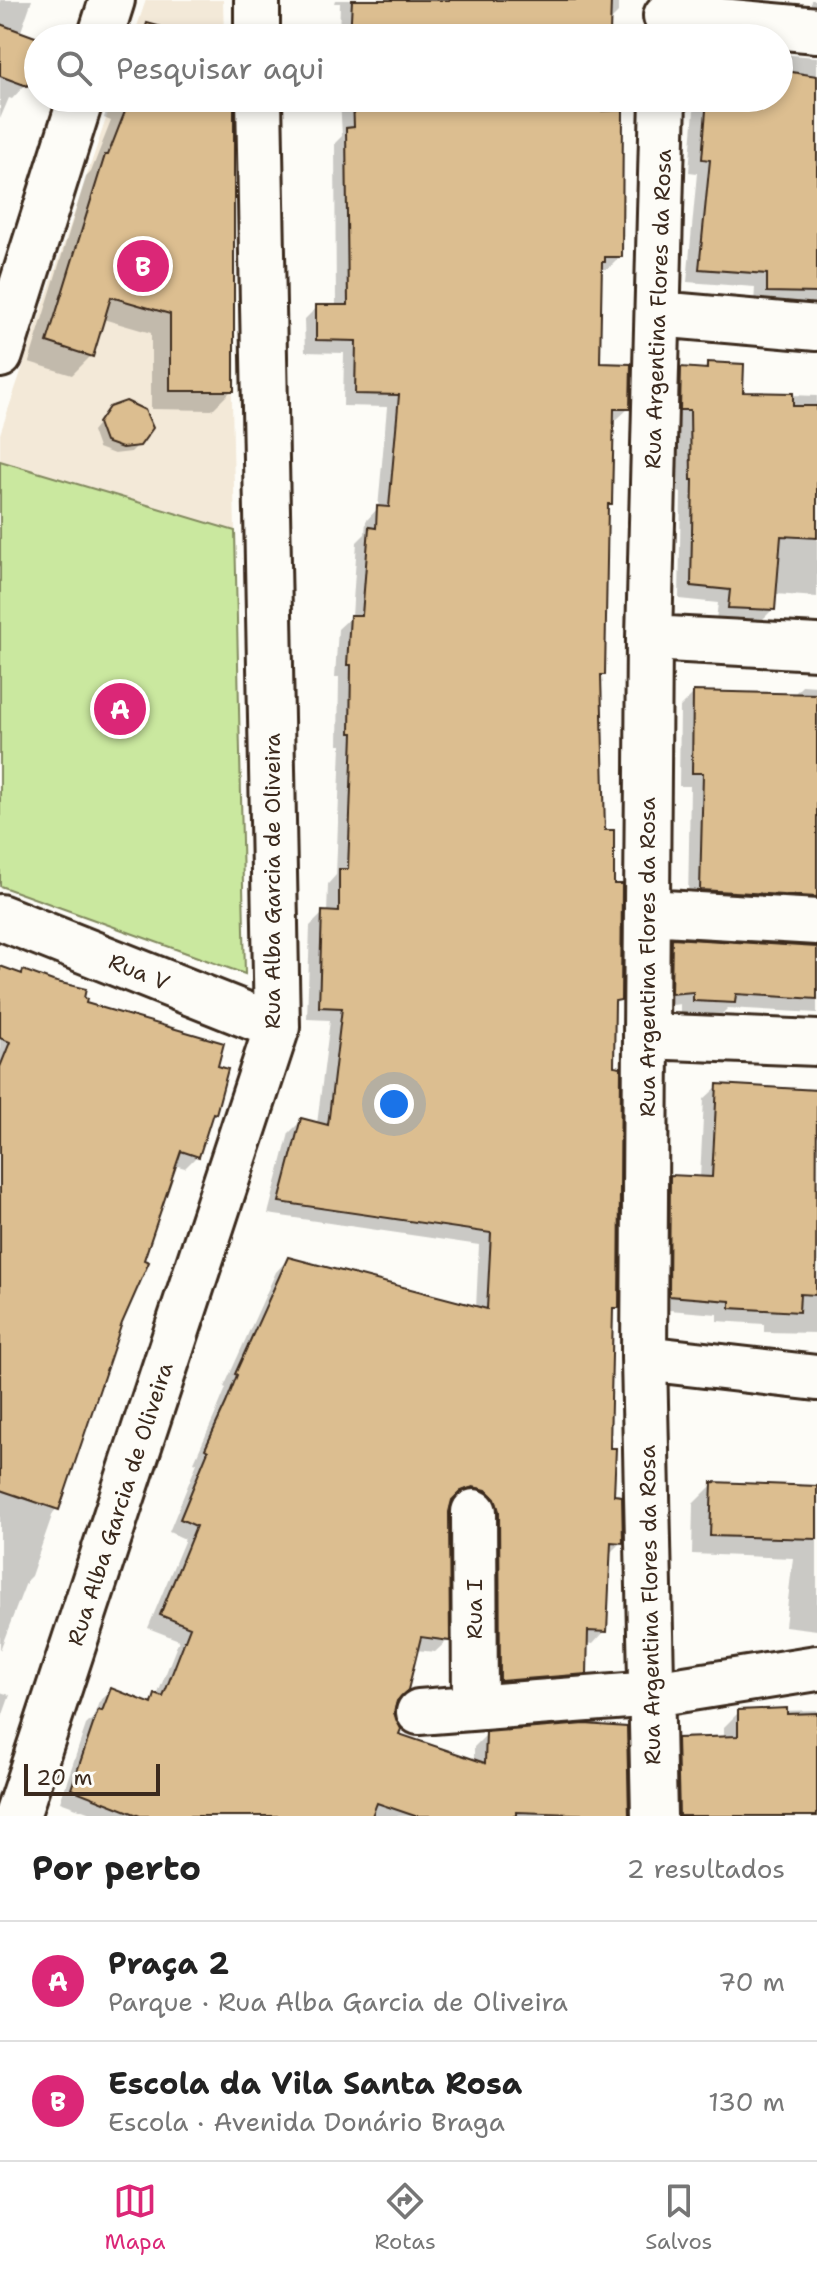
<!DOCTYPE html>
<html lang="pt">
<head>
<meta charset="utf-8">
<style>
  :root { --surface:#fff; --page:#f6f6f6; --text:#222; --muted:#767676; --line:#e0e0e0; --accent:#db2777 }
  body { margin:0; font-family:"Shantell Sans",sans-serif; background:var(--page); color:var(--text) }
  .scale { position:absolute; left:24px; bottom:20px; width:136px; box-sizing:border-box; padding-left:8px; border:4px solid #3b2a1e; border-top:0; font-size:22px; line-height:28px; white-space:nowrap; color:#3b2a1e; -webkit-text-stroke:6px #fdfcf7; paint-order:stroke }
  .you { position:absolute; left:394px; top:1104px; width:28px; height:28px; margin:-20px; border:6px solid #fff; border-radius:50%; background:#1a73e8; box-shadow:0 0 0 12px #1a73e833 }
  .badge { display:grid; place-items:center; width:52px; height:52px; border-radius:50%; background:var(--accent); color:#fff; font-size:26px; font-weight:700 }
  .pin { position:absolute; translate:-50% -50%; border:4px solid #fff; box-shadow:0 2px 8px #0006 }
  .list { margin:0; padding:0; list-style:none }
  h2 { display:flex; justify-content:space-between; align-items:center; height:104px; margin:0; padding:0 32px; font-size:34px }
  h2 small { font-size:26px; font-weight:400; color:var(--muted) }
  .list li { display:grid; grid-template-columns:52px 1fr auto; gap:24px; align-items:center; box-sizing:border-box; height:120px; padding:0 32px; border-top:2px solid var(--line) }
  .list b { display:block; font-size:30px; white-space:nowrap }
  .list p { margin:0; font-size:26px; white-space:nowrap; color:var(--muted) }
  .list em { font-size:26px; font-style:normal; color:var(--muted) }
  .icon { flex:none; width:44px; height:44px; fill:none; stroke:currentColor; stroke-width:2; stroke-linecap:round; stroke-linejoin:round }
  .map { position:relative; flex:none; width:817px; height:1816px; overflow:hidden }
  .search { position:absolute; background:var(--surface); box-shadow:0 4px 12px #0003; left:24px; right:24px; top:24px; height:88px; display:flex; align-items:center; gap:20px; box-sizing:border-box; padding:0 28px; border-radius:44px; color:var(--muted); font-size:30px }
  .sheet { height:344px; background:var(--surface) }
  nav { display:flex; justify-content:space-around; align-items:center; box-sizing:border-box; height:112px; border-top:2px solid var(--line); background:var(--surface); font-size:22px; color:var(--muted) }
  nav a { display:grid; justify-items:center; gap:4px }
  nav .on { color:var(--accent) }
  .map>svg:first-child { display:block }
  .built { fill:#f3e9d8 }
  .green { fill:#cae89f; stroke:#82895e; stroke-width:2 }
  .shadow { fill:#0003 }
  .building { fill:#dcbe90; stroke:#3b2a1e; stroke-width:2 }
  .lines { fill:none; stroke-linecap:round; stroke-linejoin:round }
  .minor-casing { stroke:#3b2a1e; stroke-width:50 }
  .minor { stroke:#fdfcf7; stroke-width:44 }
  .labels { text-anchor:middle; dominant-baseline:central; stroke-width:6; stroke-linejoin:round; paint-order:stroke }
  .street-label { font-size:22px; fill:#3b2a1e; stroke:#fdfcf7 }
</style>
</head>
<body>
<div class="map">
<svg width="817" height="1816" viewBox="0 0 817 1816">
  <rect width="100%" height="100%" fill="#fdfcf7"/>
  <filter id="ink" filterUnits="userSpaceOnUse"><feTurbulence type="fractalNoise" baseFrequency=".0125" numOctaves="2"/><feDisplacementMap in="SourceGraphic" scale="16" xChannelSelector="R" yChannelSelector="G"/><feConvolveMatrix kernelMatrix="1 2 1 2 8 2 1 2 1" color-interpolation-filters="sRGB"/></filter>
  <g filter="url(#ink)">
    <path class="built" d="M146 0H223L224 38H133Z
      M113 98H225L235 531 0 461V434Z"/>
    <path class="green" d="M0 461 235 531 245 974 0 886Z"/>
    <path class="shadow" d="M0 0H32L20 34 38 40V52L25 85 12 99 9 98 0 119Z
      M335 0H618V13L609 22V38H339L340 3H334Z
      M811 0H817V23L809 20Z
      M147 25 194 38H135Z
      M779 54 817 57V307L754 305 755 287 687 282 697 173 689 172 695 98H779Z
      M110 98H232V390L212 410 151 409V333L103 319 91 356 72 375 29 362 86 177 91 172 111 121 104 118Z
      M340 98H608L607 110 621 111 620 257 608 269H600L598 365 628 409 615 421H612L610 503 606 507 603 674 599 678 603 832 612 886 619 1000 613 1005 612 1068 617 1307 611 1314 607 1450 612 1497 621 1542 608 1555 605 1631 593 1644 586 1643 585 1673 572 1686 488 1692 459 1499 450 1502 447 1512 448 1640 435 1652 416 1650 392 1713 397 1735 474 1761V1747L487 1734 627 1816H99L60 1802 86 1725 93 1718 99 1702 112 1690 148 1705 157 1696 179 1640 148 1628 185 1539 169 1532 197 1463 194 1462 214 1417 226 1388 224 1387 276 1272 288 1259 476 1308 479 1245 268 1214 289 1133 301 1121 317 1124 330 1020 307 1019 310 926 323 913 327 914 328 884 336 875 341 745H338L339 677H335L338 629 352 616 357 542 365 534 366 521 378 508 387 407 343 406 344 353 305 352 304 320 317 307H336L335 143 342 136Z
      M708 364 740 393 817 396V597L775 594 773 609 760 622 716 620 718 603 679 599 681 493 678 492V422H668L669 382 682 369 701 371Z
      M110 409 138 445 131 452 114 454 98 448 92 431Z
      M803 685 817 686V914L688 903 690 786H679L680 707 694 693 792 696Z
      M673 941 817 949V1013L728 1008 720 1016 680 1014V1004L659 1007V954Z
      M0 968 84 990 83 1004 216 1067 214 1113 209 1118 197 1156 185 1168 174 1165 57 1508 53 1513 31 1576 27 1580 0 1650Z
      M718 1086 817 1092V1333L764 1332V1324L717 1321V1314L657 1309V1190L671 1177 700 1178 704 1099Z
      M713 1484 817 1486V1630L785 1626 793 1558 692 1554 693 1504Z
      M0 1692 10 1695 0 1723Z
      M817 1710V1816H664L663 1755 678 1740 724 1739V1727L739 1712Z"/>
    <path class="building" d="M352 0H611L610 34H598V38H350Z
      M147 23 202 38H142Z
      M0 24 38 38V58L27 86 0 76Z
      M779 70 817 76V293L767 292V274L699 269 710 160 702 159 707 98H779Z
      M122 98H234V391H170V314L111 297 93 357 47 342 105 155H108L129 101Z
      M353 98H599V111L623 110 622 257H605V262H602L600 363 631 364 630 409H614L612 504H608L605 675H601L605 830H614V884H622L621 1000 615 1001 614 1066 621 1067 619 1308H613L610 1448H616L614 1495 622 1496 623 1543 611 1542 607 1632 588 1631 587 1674 500 1681 499 1511 495 1499 486 1490 473 1487 461 1491 452 1500 449 1512 450 1641 421 1637 408 1690 397 1701 394 1713 401 1729 399 1734 485 1763 486 1732 585 1724 627 1727 629 1816 517 1812V1816H415L377 1803 372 1816H140L71 1789 98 1710 102 1711 111 1688 152 1704 155 1694 163 1697 190 1627 160 1615 196 1526 180 1519 208 1451 205 1449 226 1403 237 1375 235 1374 288 1257 487 1309 491 1233 279 1202 301 1118 328 1125 342 1008 319 1007 322 911 339 912V869H348L353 733H350L351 665H347L350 615H362L369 527 376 528 377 506 389 507 399 395 355 394 356 341 316 340V305H348L346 128 354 127Z
      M707 362 744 364 743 392 793 393V406H817V538L781 536 775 610 728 608 730 590 691 586 693 480H691L690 410H680L681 367 707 369Z
      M126 401 145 410 153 428 140 446 122 448 105 442 98 423 109 407Z
      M693 691 817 694V897L700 890 703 773H692Z
      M672 938 817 947V999L736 994 735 1003 693 1001V992L671 994Z
      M0 966 22 974 23 970 53 981 86 989 84 998 87 999 86 1003 224 1043 218 1066 228 1069 216 1114 213 1113 199 1157 181 1151 144 1260 149 1262 122 1323 59 1510 0 1490V1067L10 1042 0 1038Z
      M717 1084 817 1090 816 1295 800 1294 799 1312 730 1308V1301L669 1296 670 1175 712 1177Z
      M712 1482 817 1486V1539L710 1536Z
      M787 1708V1714L817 1713V1816H679L677 1738 738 1736V1710Z"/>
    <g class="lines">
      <g class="minor-casing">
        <path id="minor" d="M257 0V38
          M666 16 817 30
          M100 38 112 0
          M658 314 817 328
          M0 355 81 98
          M649 638 817 647
          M647 912 817 922
          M0 917 277 1027
          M646 1036 817 1043
          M644 1358 817 1378
          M474 1512 475 1707
          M419 1712 653 1694 817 1668
          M17 1816 277 1027 259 98
          M654 1816 644 1358 646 1036 649 638 663 98"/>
      </g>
      <use href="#minor" class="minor"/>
    </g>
  </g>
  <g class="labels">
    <g class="street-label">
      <text transform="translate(658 309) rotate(-88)">Rua Argentina Flores da Rosa</text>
      <text transform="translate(272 881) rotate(-90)">Rua Alba Garcia de Oliveira</text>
      <text transform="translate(647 957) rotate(-90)">Rua Argentina Flores da Rosa</text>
      <text transform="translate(139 972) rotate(22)">Rua V</text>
      <text transform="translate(120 1504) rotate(-72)">Rua Alba Garcia de Oliveira</text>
      <text transform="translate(650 1605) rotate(-91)">Rua Argentina Flores da Rosa</text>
      <text transform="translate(474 1609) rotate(-90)">Rua I</text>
    </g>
  </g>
</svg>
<div class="scale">20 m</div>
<div class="you"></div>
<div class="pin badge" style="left:120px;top:709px">A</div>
<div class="pin badge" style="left:143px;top:266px">B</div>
<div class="search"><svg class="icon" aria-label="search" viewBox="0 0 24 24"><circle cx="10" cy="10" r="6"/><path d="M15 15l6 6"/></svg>Pesquisar aqui</div>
</div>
<section class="sheet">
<h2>Por perto<small>2 resultados</small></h2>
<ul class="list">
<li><span class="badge">A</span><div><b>Praça 2</b><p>Parque · Rua Alba Garcia de Oliveira</p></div><em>70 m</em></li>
<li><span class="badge">B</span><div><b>Escola da Vila Santa Rosa</b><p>Escola · Avenida Donário Braga</p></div><em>130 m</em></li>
</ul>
</section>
<nav>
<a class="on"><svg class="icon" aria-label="map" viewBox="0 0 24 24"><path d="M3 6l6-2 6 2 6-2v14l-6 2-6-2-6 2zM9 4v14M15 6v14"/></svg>Mapa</a>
<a><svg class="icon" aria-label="directions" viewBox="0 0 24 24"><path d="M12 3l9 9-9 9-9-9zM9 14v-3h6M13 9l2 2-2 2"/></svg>Rotas</a>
<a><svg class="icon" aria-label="saved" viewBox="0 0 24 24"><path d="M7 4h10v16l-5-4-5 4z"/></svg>Salvos</a>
</nav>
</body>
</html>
